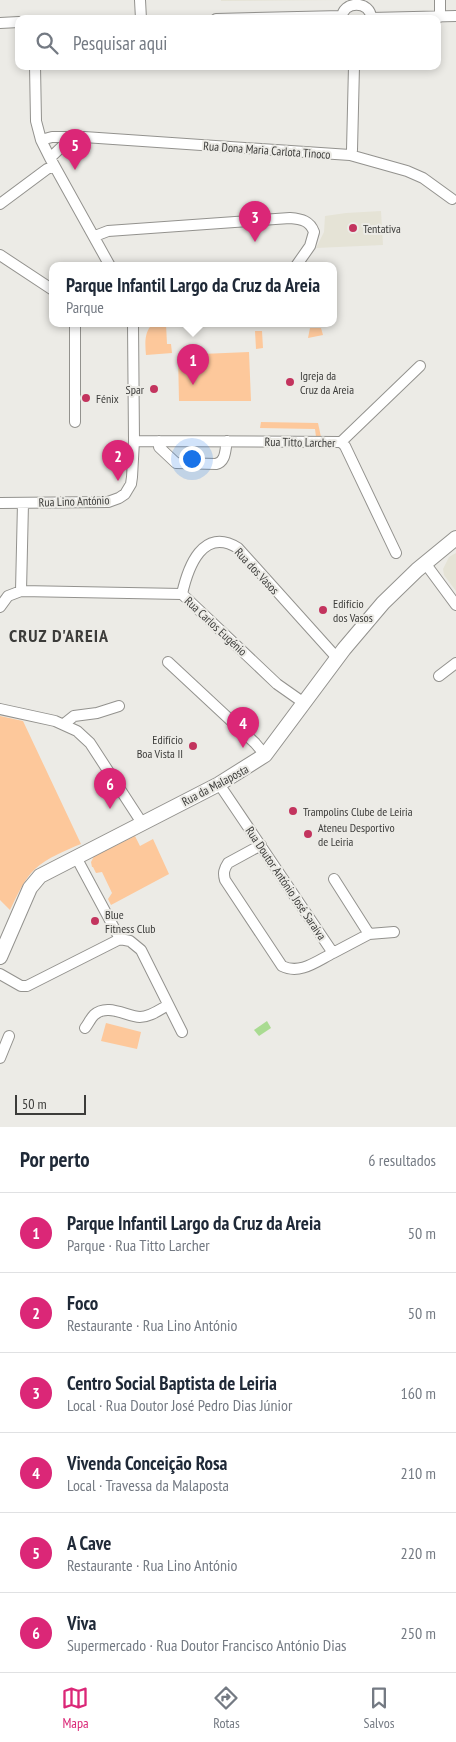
<!DOCTYPE html>
<html lang="pt">
<head>
<meta charset="utf-8">
<style>
  :root { --surface:#fff; --page:#f2f2f3; --text:#1f2937; --muted:#747a83; --line:#e0e1e3; --accent:#db2777 }
  body { margin:0; font-family:"PT Sans Narrow",sans-serif; background:var(--page); color:var(--text) }
  .scale { position:absolute; left:15px; bottom:12px; width:71px; box-sizing:border-box; padding-left:5px; border:2px solid #3c3c3a; border-top:0; font-size:14px; line-height:18px; white-space:nowrap; color:#3c3c3a; -webkit-text-stroke:4px #ecebe6; paint-order:stroke }
  .you { position:absolute; left:191px; top:458px; width:18px; height:18px; margin:-12px; border:4px solid #fff; border-radius:50%; background:#1a73e8; box-shadow:0 0 0 8px #1a73e833 }
  .badge { display:grid; place-items:center; width:32px; height:32px; border-radius:50%; background:var(--accent); color:#fff; font-size:16px; font-weight:700 }
  .pin { position:absolute; translate:-50% -41px; filter:drop-shadow(0 1px 2px #0008) }
  .pin::after { content:''; position:absolute; top:26px; width:18px; height:15px; background:inherit; clip-path:polygon(0 0,100% 0,50% 100%) }
  .popup { position:absolute; left:49px; top:262px; width:288px; height:65px; box-sizing:border-box; display:grid; place-content:center; border-radius:10px; background:var(--surface); filter:drop-shadow(0 1px 4px #0005); font-size:16px; white-space:nowrap; color:var(--muted) }
  .popup b { font-size:19px; color:var(--text) }
  .popup::after { content:''; position:absolute; left:50%; top:100%; margin-left:-10px; border:10px solid transparent; border-top-color:var(--surface) }
  .list { margin:0; padding:0; list-style:none }
  h2 { display:flex; justify-content:space-between; align-items:center; height:65px; margin:0; padding:0 20px; font-size:21px }
  h2 small { font-size:16px; font-weight:400; color:var(--muted) }
  .list li { display:grid; grid-template-columns:32px 1fr auto; gap:15px; align-items:center; box-sizing:border-box; height:80px; padding:0 20px; border-top:1px solid var(--line) }
  .list b { display:block; font-size:19px; white-space:nowrap }
  .list p { margin:0; font-size:16px; white-space:nowrap; color:var(--muted) }
  .list em { font-size:16px; font-style:normal; color:var(--muted) }
  .icon { flex:none; width:28px; height:28px; fill:none; stroke:currentColor; stroke-width:2; stroke-linecap:round; stroke-linejoin:round }
  .map { position:relative; flex:none; width:456px; height:1127px; overflow:hidden }
  .search { position:absolute; background:var(--surface); box-shadow:0 2px 8px #0003; left:15px; right:15px; top:15px; height:55px; display:flex; align-items:center; gap:12px; box-sizing:border-box; padding:0 18px; border-radius:10px; color:var(--muted); font-size:19px }
  .sheet { height:545px; background:var(--surface) }
  nav { display:flex; justify-content:space-around; align-items:center; box-sizing:border-box; height:70px; border-top:1px solid var(--line); background:var(--surface); font-size:14px; color:var(--muted) }
  nav a { display:grid; justify-items:center; gap:2px }
  nav .on { color:var(--accent) }
  .map>svg:first-child { display:block }
  .built { fill:#e5e3d6 }
  .green { fill:#fdc89b }
  .water { fill:#a9db91 }
  .lines { fill:none; stroke-linecap:round; stroke-linejoin:round }
  .street-casing { stroke:#93928e; stroke-width:12 }
  .secondary-casing { stroke:#93928e; stroke-width:16 }
  .street { stroke:#fff; stroke-width:10 }
  .secondary { stroke:#fff; stroke-width:14 }
  .poi-dot { fill:#c3345e; stroke:#ecebe6; stroke-width:2 }
  .labels { text-anchor:middle; dominant-baseline:central; stroke-width:4; stroke-linejoin:round; paint-order:stroke }
  .street-label { font-size:12px; fill:#3c3c3a; stroke:#ecebe6 }
  .poi-label { font-size:12px; fill:#3c3c3a; stroke:#ecebe6; text-anchor:start }
  .district-label { font-size:18px; font-weight:bold; letter-spacing:1px; fill:#3c3c3a; stroke:#ecebe6 }
</style>
</head>
<body>
<div class="map">
<svg width="456" height="1127" viewBox="0 0 456 1127">
  <rect width="100%" height="100%" fill="#ecebe6"/>
  <path class="built" d="M221 0H342L221 1Z
    M381 211 383 245 316 248 324 232 325 216 346 213Z
    M456 553V591L444 575 443 569 449 557Z"/>
  <path class="green" d="M153 324H166L167 344H171L172 353 146 355C145 344 144 331 153 324Z
    M310 328H321L323 335 308 338Z
    M255 331H262L263 348 256 349Z
    M249 352 251 401H179L178 355Z
    M261 422 318 423 321 437H316L315 429 260 428Z
    M0 716 23 721 81 844C66 850 47 858 35 869 24 879 17 896 10 910L0 900Z
    M135 836 140 846 153 839 169 874 111 905 108 899 112 893 102 872 96 873 93 867H92L91 862 94 856Z
    M106 1023 141 1032 137 1049 101 1041Z"/>
  <path class="water" d="M267 1021 271 1028 259 1036 254 1030Z"/>
  <g class="lines">
    <g class="street-casing">
      <path id="street" d="M140 0 141 19
        M440 0V17
        M371 18 456 16
        M216 19 342 16
        M342 19C341 0 372 0 371 19
        M0 23 19 22
        M35 66 36 121 41 140 50 158 110 266
        M41 140 52 137H84L350 155 407 171 423 178 452 199
        M350 155 352 150 354 66
        M50 158 72 137
        M0 204 47 169 54 166
        M95 236 108 231 290 218C302 219 310 221 314 232L310 246 296 266
        M0 255 53 290
        M75 422V324
        M134 441 341 442 345 446 396 553
        M159 441V447L176 463 216 464C226 462 225 450 227 441
        M341 442 420 366
        M0 503 108 502 119 498 125 494 131 484 132 477 134 441 133 324
        M425 563 456 605
        M21 591 23 503
        M182 594C188 567 203 526 238 548L337 658
        M0 607 8 596 21 591 182 594 277 684 304 703
        M168 662 255 743 265 755
        M439 676 456 663
        M0 709 55 721 77 731 90 743 142 823
        M64 724 74 716 97 713 119 706
        M219 784 333 953 369 934 394 932
        M261 845 228 863C224 869 223 873 225 880L282 966C300 975 317 961 333 953
        M76 857 120 939 130 941 141 950 182 1032
        M334 879 369 934
        M0 974 21 986H27L120 939
        M85 1028C88 1024 91 1018 94 1015 107 1003 126 1016 140 1017 150 1017 159 1010 168 1005
        M0 1058 9 1036"/>
    </g>
    <g class="secondary-casing">
      <path id="secondary" d="M0 957 30 888 40 876 219 784 265 755 344 649 383 603 417 570 456 538"/>
    </g>
    <use href="#street" class="street"/>
    <use href="#secondary" class="secondary"/>
  </g>
  <g class="poi-dot">
    <circle cx="353" cy="228" r="5"/>
    <circle cx="290" cy="382" r="5"/>
    <circle cx="154" cy="389" r="5"/>
    <circle cx="86" cy="398" r="5"/>
    <circle cx="323" cy="610" r="5"/>
    <circle cx="193" cy="746" r="5"/>
    <circle cx="293" cy="811" r="5"/>
    <circle cx="308" cy="834" r="5"/>
    <circle cx="95" cy="921" r="5"/>
  </g>
  <g class="labels">
    <g class="street-label">
      <text transform="translate(267 150) rotate(4)">Rua Dona Maria Carlota Tinoco</text>
      <text transform="translate(300 442) rotate(1)">Rua Titto Larcher</text>
      <text transform="translate(74 501) rotate(-2)">Rua Lino António</text>
      <text transform="translate(257 571) rotate(47)">Rua dos Vasos</text>
      <text transform="translate(216 626) rotate(43)">Rua Carlos Eugénio</text>
      <text transform="translate(215 785) rotate(-28)">Rua da Malaposta</text>
      <text transform="translate(286 883) rotate(56)">Rua Doutor António José Saraiva</text>
    </g>
    <g class="poi-label">
      <text x="363" y="228">Tentativa</text>
      <text x="300" y="375">Igreja da<tspan x="300" dy="14">Cruz da Areia</tspan></text>
      <text x="144" y="389" text-anchor="end">Spar</text>
      <text x="96" y="398">Fénix</text>
      <text x="333" y="603">Edifício<tspan x="333" dy="14">dos Vasos</tspan></text>
      <text x="183" y="739" text-anchor="end">Edifício<tspan x="183" dy="14">Boa Vista II</tspan></text>
      <text x="303" y="811">Trampolins Clube de Leiria</text>
      <text x="318" y="827">Ateneu Desportivo<tspan x="318" dy="14">de Leiria</tspan></text>
      <text x="105" y="914">Blue<tspan x="105" dy="14">Fitness Club</tspan></text>
    </g>
    <g class="district-label">
      <text x="59" y="635">CRUZ D'AREIA</text>
    </g>
  </g>
</svg>
<div class="scale">50 m</div>
<div class="you"></div>
<div class="pin badge" style="left:193px;top:385px">1</div>
<div class="popup"><b>Parque Infantil Largo da Cruz da Areia</b>Parque</div>
<div class="pin badge" style="left:118px;top:481px">2</div>
<div class="pin badge" style="left:255px;top:242px">3</div>
<div class="pin badge" style="left:243px;top:748px">4</div>
<div class="pin badge" style="left:75px;top:170px">5</div>
<div class="pin badge" style="left:110px;top:809px">6</div>
<div class="search"><svg class="icon" aria-label="search" viewBox="0 0 24 24"><circle cx="10" cy="10" r="6"/><path d="M15 15l6 6"/></svg>Pesquisar aqui</div>
</div>
<section class="sheet">
<h2>Por perto<small>6 resultados</small></h2>
<ul class="list">
<li><span class="badge">1</span><div><b>Parque Infantil Largo da Cruz da Areia</b><p>Parque · Rua Titto Larcher</p></div><em>50 m</em></li>
<li><span class="badge">2</span><div><b>Foco</b><p>Restaurante · Rua Lino António</p></div><em>50 m</em></li>
<li><span class="badge">3</span><div><b>Centro Social Baptista de Leiria</b><p>Local · Rua Doutor José Pedro Dias Júnior</p></div><em>160 m</em></li>
<li><span class="badge">4</span><div><b>Vivenda Conceição Rosa</b><p>Local · Travessa da Malaposta</p></div><em>210 m</em></li>
<li><span class="badge">5</span><div><b>A Cave</b><p>Restaurante · Rua Lino António</p></div><em>220 m</em></li>
<li><span class="badge">6</span><div><b>Viva</b><p>Supermercado · Rua Doutor Francisco António Dias</p></div><em>250 m</em></li>
</ul>
</section>
<nav>
<a class="on"><svg class="icon" aria-label="map" viewBox="0 0 24 24"><path d="M3 6l6-2 6 2 6-2v14l-6 2-6-2-6 2zM9 4v14M15 6v14"/></svg>Mapa</a>
<a><svg class="icon" aria-label="directions" viewBox="0 0 24 24"><path d="M12 3l9 9-9 9-9-9zM9 14v-3h6M13 9l2 2-2 2"/></svg>Rotas</a>
<a><svg class="icon" aria-label="saved" viewBox="0 0 24 24"><path d="M7 4h10v16l-5-4-5 4z"/></svg>Salvos</a>
</nav>
</body>
</html>
